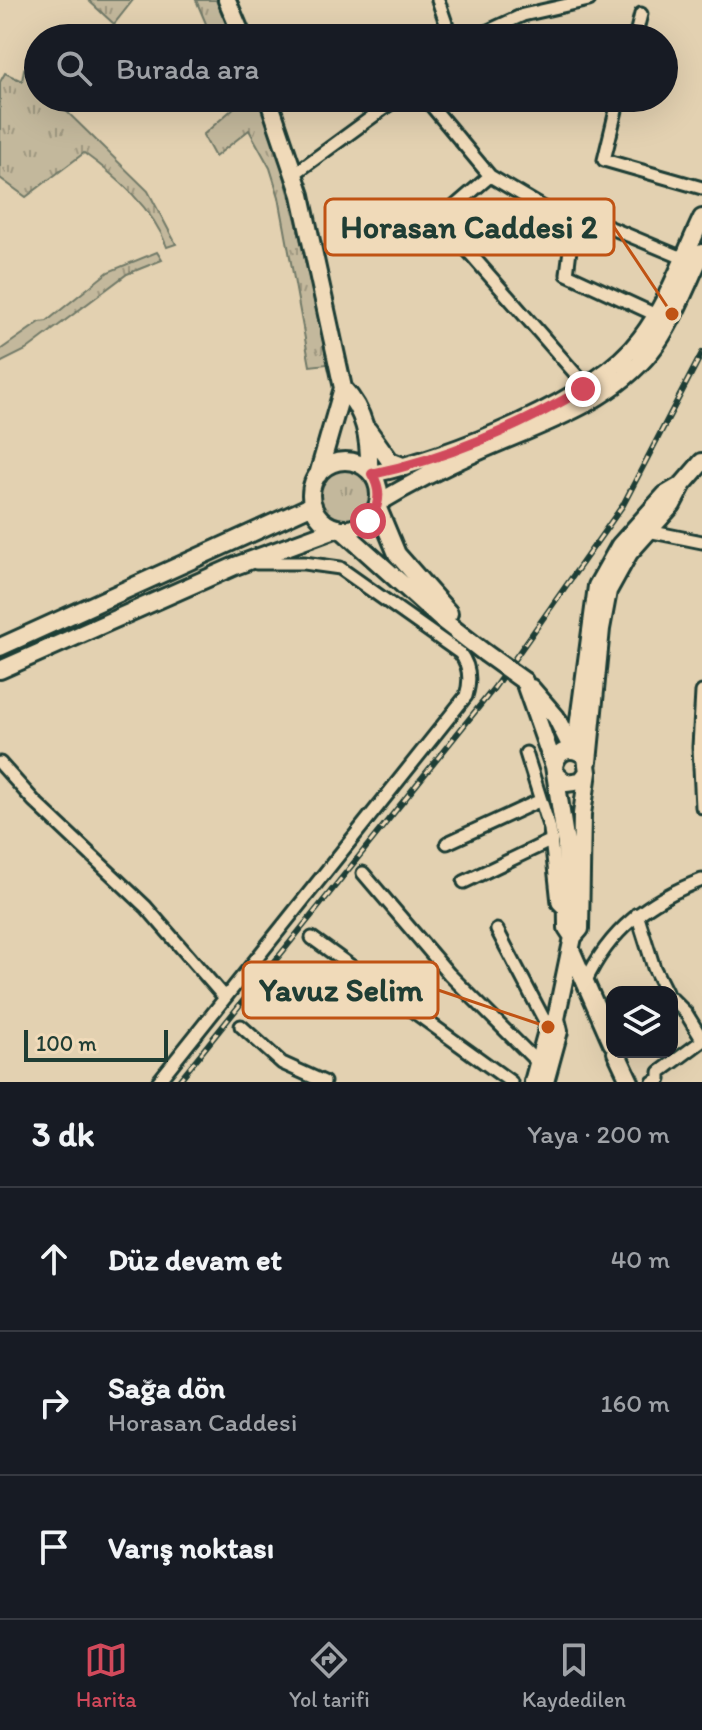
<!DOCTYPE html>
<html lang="tr">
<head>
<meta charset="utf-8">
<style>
  :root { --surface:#171b24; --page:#242831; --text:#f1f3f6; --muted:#9ea1a6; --line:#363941; --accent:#d1495b }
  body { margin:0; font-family:Itim,sans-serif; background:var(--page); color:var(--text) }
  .controls { position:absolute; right:24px; bottom:24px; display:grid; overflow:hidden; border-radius:16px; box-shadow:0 8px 32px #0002 }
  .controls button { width:72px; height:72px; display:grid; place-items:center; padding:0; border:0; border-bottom:2px solid var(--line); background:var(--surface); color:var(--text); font:40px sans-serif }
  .scale { position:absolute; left:24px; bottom:20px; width:144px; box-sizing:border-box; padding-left:8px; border:4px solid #1f3d34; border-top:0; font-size:22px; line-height:28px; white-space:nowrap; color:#1f3d34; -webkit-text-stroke:6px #f0dab9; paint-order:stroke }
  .stop { position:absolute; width:24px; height:24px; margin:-18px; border:6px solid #d1495b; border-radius:50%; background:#fff }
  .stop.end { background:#d1495b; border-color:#fff; box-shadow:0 2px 8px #0008 }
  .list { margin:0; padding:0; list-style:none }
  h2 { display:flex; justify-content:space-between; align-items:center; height:104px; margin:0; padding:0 32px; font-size:34px }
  h2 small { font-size:26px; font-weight:400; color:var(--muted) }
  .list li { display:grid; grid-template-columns:52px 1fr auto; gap:24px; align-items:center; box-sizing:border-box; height:144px; padding:0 32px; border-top:2px solid var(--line) }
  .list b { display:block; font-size:30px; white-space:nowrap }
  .list p { margin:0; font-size:26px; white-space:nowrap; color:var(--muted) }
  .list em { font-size:26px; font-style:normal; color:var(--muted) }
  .icon { flex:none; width:44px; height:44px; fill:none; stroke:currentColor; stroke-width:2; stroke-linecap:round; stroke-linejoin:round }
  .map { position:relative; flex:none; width:702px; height:1082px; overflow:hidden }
  .search { position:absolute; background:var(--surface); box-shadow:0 8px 32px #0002; left:24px; right:24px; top:24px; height:88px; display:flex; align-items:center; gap:20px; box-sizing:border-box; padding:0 28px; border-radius:44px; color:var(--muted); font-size:30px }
  .sheet { height:536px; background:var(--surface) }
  nav { display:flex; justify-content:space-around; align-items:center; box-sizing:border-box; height:112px; border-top:2px solid var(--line); background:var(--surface); font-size:22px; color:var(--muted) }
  nav a { display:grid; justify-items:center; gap:4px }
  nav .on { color:var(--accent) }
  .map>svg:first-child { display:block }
  .grass { fill:url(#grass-tufts); stroke:#717a68; stroke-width:2 }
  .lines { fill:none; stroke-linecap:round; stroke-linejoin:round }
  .street-casing { stroke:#1f3d34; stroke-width:17 }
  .secondary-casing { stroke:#1f3d34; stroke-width:22 }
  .street { stroke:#f0dab9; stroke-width:11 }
  .secondary { stroke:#f0dab9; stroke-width:16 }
  .rail-casing { stroke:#1f3d34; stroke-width:6 }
  .rail { stroke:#f0dab9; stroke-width:3; stroke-dasharray:9; stroke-linecap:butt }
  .secondary-bridge-casing { stroke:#1f3d34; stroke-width:22; stroke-linecap:butt }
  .secondary-bridge { stroke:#f0dab9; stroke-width:16 }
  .route { stroke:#d1495b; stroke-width:10 }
  .leader { fill:none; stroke:#c05314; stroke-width:3 }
  .callout-dot { fill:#c05314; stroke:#f0dab9; stroke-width:3 }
  .callout { fill:#f0dab9; stroke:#c05314; stroke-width:3 }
  .callout-label { font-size:32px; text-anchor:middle; font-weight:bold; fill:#1f3d34 }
</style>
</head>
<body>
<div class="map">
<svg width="702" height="1082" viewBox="0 0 702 1082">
  <defs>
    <pattern id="grass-tufts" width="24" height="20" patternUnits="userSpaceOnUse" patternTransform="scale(2)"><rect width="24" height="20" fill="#c3b89c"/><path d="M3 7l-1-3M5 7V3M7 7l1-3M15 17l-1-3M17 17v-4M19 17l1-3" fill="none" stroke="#9e9780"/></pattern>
  </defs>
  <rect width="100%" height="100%" fill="#e3d1b1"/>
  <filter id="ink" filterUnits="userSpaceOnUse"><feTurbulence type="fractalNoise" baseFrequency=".0125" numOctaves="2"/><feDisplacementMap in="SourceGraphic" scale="16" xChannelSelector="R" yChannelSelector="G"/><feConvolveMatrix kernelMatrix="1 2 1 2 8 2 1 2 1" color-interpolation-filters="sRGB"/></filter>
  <g filter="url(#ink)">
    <path class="grass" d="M88 0H133L114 24Z
      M196 0H216L232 38H212Z
      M24 69 38 83V98H53L148 191 176 244 167 247C153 208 117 177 84 153L26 197 0 178V82L5 73 22 81Z
      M234 98H258C293 188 307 270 328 364L310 366 279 197 270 168 249 130 215 157 203 135 236 106Z
      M157 252 162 260 127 274 26 350 0 363V350L40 322 47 321 108 272Z
      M318 495a27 27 0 1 1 54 0a27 27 0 1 1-54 0Z"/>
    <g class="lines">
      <g class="street-casing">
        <path id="street" d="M438 0 451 38
          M473 38 523 15 589 0
          M635 38 641 14
          M425 98 490 176 573 225 599 223 683 258
          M619 98 604 160 702 188
          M294 174 398 98
          M490 176 440 219 587 387
          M573 225 567 274 656 315
          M648 531 702 542
          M702 692 699 747 702 807
          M526 753 550 829 558 903 567 912
          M0 763 34 801 146 907 224 997
          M447 843 541 800
          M363 873 449 974 538 1063
          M464 882 552 840
          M637 914 654 968 666 992
          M497 930 548 1027
          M312 938 511 1082
          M585 983C609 930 649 900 702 880
          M672 999 686 1013 702 1039
          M241 1026 282 1063 324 1082
          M158 1082 466 696C471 680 470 666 460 653L340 568 304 563H256
          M653 1082 660 1079V1072L702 1041"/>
      </g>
      <g class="secondary-casing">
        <path id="secondary" d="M227 0 243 38
          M268 98 301 195 343 388 318 475
          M343 388C365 411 370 439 369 471
          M368 430 390 461 405 467
          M311 495a34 34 0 1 1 68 0a34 34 0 1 1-68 0Z
          M372 474C448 458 594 401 641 338 668 303 683 258 702 218
          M378 503C410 484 443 467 477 452 537 425 608 405 651 351 673 323 686 285 702 253
          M377 506 397 554 449 613
          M341 529 441 619 485 653
          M0 647 313 505
          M0 670 235 566 338 528
          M524 681 554 766
          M531 688 556 717 572 749
          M575 750 597 586 620 545 665 495 682 485
          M588 762 601 629 608 591 629 553 672 505 683 484 702 462
          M558 776 566 783 581 781 588 772 586 757C573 745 558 749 554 766L566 844 567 928 573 937
          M571 950 612 1043
          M616 1052 630 1082
          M533 1082 548 1027 556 1019
          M545 1082 559 1031 556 1019 573 937 580 929 582 814 588 772"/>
      </g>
      <use href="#street" class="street"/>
      <use href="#secondary" class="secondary"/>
      <g class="rail-casing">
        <path id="rail" d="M178 1082 494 688 623 505 702 353"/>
      </g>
      <use href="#rail" class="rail"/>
      <g class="secondary-bridge-casing">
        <path id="secondary-bridge" d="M485 653 524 681"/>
      </g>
      <use href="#secondary-bridge" class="secondary-bridge"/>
    </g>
  </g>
  <g class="lines" filter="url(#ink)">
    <path class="route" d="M368 521C380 506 382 491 372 474 444 459 520 427 583 389"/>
  </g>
  <path class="leader" d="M672 314L614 227M548 1027L438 990"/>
  <g class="callout-dot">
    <circle cx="672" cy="314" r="8"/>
    <circle cx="548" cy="1027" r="8"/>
  </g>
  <g class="callout">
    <rect x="325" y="199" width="289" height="56" rx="8"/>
    <rect x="243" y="962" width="195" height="56" rx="8"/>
  </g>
  <g class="callout-label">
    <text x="469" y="238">Horasan Caddesi 2</text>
    <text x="341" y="1001">Yavuz Selim</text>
  </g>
</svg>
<div class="controls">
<button><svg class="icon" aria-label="layers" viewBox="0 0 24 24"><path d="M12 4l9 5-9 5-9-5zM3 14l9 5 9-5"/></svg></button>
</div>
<div class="scale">100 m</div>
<div class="stop" style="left:368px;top:521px"></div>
<div class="stop end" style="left:583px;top:389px"></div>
<div class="search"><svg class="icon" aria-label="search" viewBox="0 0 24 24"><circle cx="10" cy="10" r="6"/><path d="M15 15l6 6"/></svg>Burada ara</div>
</div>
<section class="sheet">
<h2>3 dk<small>Yaya · 200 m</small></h2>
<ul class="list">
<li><svg class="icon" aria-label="ahead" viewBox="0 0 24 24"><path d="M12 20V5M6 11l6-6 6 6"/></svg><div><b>Düz devam et</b></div><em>40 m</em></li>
<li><svg class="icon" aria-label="right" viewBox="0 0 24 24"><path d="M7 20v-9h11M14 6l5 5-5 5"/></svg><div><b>Sağa dön</b><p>Horasan Caddesi</p></div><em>160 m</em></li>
<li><svg class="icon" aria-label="arrive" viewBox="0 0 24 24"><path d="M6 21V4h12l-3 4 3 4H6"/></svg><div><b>Varış noktası</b></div></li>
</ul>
</section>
<nav>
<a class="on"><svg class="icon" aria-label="map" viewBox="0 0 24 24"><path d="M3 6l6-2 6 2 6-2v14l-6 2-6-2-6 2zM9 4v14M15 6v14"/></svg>Harita</a>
<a><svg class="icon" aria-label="directions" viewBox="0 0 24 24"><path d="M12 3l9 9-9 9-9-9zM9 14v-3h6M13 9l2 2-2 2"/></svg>Yol tarifi</a>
<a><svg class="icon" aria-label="saved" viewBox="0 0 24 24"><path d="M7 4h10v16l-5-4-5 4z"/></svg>Kaydedilen</a>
</nav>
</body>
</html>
